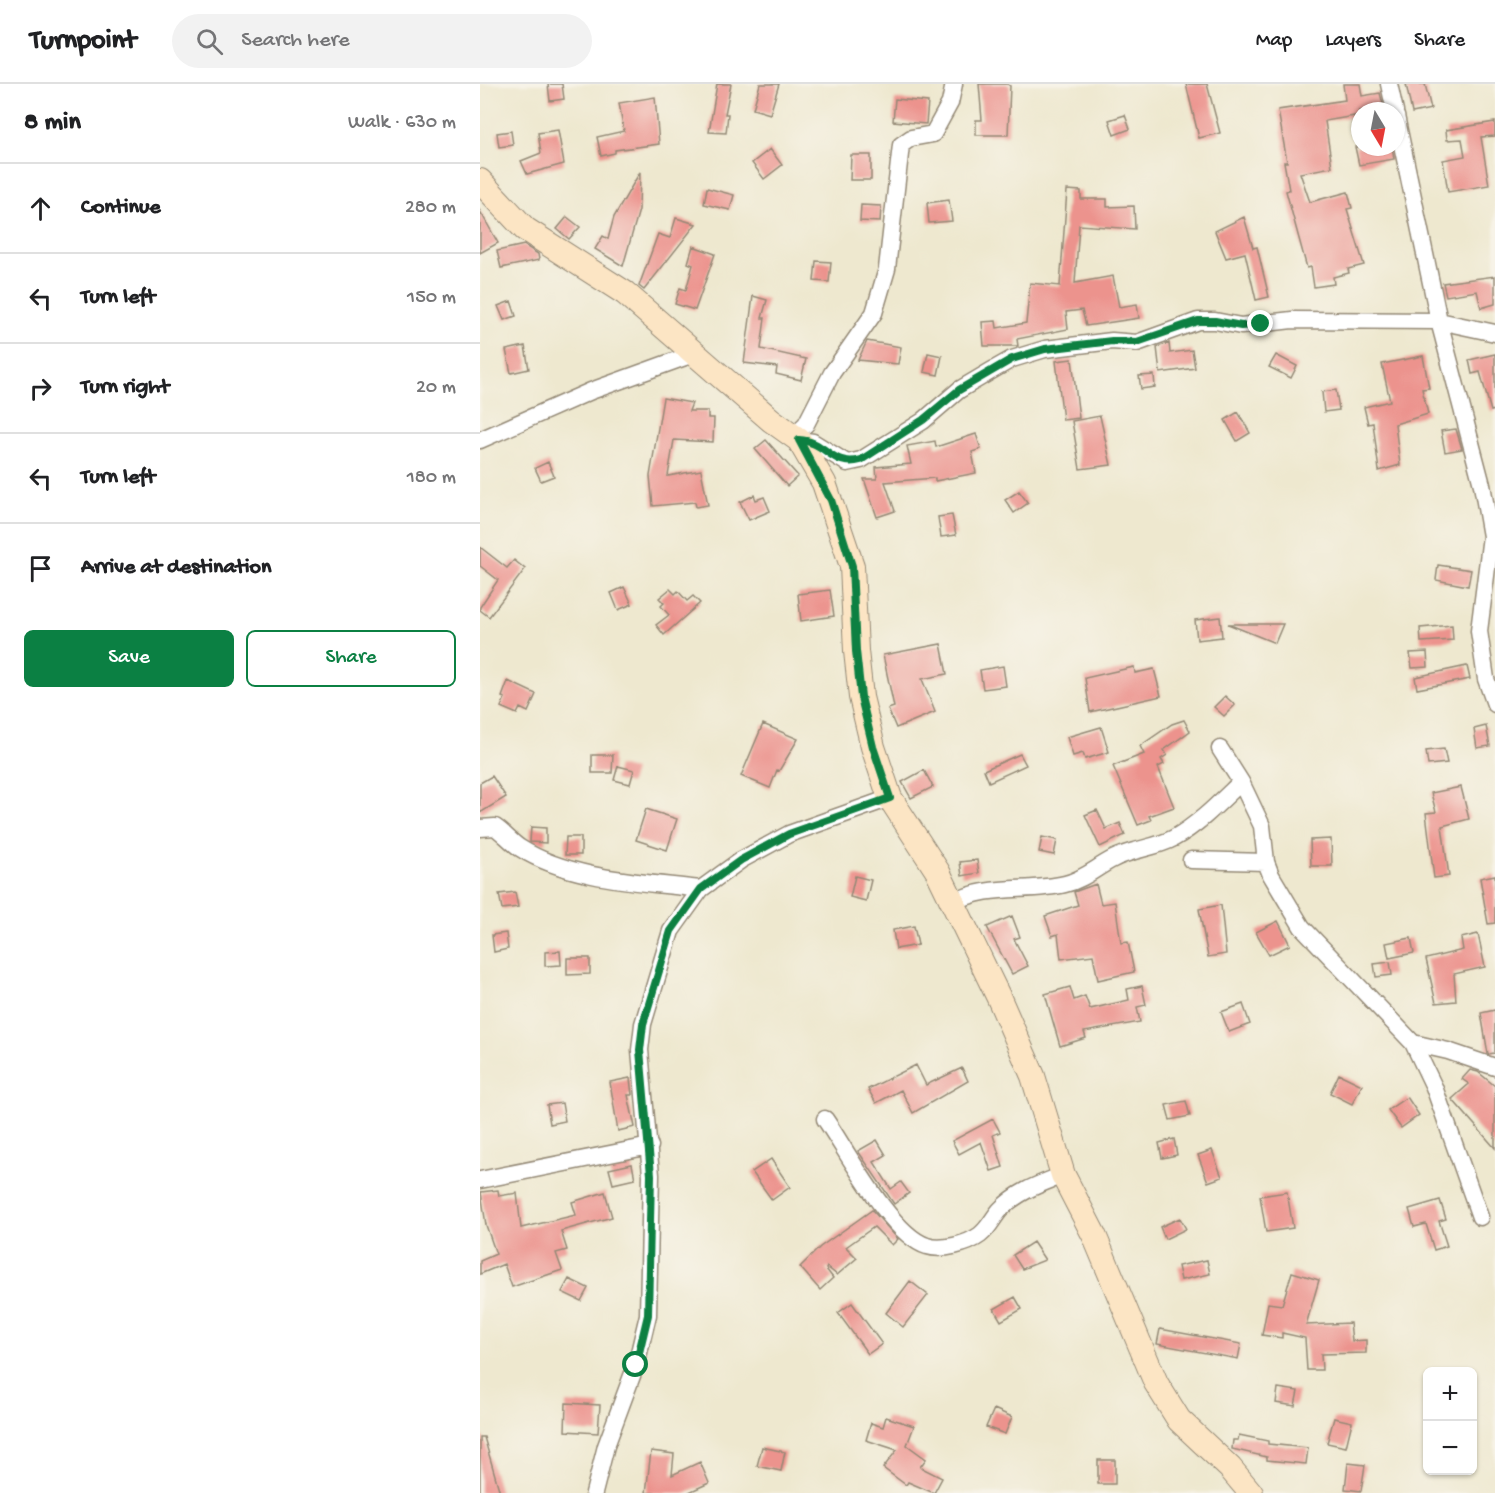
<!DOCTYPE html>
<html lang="en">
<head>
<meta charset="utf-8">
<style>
  :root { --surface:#fff; --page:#f2f2f2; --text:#202124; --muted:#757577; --line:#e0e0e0; --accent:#0b8043 }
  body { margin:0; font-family:"Gochi Hand",sans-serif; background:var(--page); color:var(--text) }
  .controls { position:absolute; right:18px; bottom:18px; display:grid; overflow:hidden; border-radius:9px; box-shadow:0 2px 4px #0004 }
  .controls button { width:54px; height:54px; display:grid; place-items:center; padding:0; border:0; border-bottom:2px solid var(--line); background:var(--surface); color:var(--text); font:30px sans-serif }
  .compass { position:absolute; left:871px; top:18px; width:54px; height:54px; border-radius:50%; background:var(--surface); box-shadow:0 2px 4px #0004; rotate:170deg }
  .stop { position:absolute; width:18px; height:18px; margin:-14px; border:4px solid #0b8043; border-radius:50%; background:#fff }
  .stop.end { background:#0b8043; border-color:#fff; box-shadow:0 2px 6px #0008 }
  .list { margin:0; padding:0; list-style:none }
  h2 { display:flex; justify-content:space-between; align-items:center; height:78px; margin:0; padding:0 24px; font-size:26px }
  h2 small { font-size:20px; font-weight:400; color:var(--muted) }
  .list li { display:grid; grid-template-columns:39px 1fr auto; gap:18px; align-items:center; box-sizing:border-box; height:90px; padding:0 24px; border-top:2px solid var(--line) }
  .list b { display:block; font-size:22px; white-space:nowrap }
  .list em { font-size:20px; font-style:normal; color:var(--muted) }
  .actions { display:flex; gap:12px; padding:18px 24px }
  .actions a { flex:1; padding:14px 0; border:2px solid var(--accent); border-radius:9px; text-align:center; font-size:21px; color:var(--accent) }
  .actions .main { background:var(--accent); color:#fff }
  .icon { flex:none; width:33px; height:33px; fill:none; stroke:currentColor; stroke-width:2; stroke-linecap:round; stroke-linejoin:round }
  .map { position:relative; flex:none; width:1015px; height:1409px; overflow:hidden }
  header { display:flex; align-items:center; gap:36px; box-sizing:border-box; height:84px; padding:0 30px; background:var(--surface); border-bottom:2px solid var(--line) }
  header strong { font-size:28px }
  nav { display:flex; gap:33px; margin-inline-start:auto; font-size:21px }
  .search { width:420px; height:54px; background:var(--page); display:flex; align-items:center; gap:15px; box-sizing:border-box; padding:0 21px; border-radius:33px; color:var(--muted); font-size:22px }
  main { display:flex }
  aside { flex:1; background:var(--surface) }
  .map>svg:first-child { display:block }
  .building { fill:#ec938d }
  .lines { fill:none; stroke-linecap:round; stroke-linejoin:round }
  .street-casing { stroke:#948976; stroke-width:19 }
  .secondary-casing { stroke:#948976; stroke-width:26 }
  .street { stroke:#fff; stroke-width:16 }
  .secondary { stroke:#fce5c4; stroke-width:24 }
  .route { stroke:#0b8043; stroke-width:8 }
</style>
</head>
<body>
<header>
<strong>Turnpoint</strong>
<div class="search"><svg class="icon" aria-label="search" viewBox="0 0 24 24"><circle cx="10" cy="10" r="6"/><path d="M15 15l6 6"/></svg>Search here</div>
<nav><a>Map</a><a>Layers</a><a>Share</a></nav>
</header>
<main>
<aside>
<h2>8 min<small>Walk · 630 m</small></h2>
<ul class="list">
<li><svg class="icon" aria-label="ahead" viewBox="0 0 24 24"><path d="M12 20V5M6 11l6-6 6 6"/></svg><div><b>Continue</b></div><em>280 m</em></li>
<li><svg class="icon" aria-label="left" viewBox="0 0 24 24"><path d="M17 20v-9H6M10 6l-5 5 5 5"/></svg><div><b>Turn left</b></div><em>150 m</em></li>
<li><svg class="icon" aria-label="right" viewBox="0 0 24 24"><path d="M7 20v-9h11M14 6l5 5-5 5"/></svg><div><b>Turn right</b></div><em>20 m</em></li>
<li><svg class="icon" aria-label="left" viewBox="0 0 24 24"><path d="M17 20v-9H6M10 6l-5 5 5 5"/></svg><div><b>Turn left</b></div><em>180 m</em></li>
<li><svg class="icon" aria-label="arrive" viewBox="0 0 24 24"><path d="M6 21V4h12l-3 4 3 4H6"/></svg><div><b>Arrive at destination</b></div></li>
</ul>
<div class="actions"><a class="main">Save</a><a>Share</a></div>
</aside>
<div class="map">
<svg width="1015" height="1409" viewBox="0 0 1015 1409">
  <rect width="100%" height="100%" fill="#f7f3e8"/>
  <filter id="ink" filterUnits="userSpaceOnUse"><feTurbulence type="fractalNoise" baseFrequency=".0167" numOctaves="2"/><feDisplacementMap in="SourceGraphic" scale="12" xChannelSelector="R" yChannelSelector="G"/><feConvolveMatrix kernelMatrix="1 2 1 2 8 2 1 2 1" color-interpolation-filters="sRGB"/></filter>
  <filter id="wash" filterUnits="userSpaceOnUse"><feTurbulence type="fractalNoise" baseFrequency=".008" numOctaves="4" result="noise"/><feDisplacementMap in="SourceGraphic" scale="24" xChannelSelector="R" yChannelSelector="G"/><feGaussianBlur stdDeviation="1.35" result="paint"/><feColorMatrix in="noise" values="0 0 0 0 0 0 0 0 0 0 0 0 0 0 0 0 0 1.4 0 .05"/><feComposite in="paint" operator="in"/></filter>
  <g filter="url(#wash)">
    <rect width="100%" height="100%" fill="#eee8cf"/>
    <g id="blocks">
      <path class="building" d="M68 0H82L84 15 70 17Z
        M237 0H251L245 30H248L246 49 229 48Z
        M280 0H299L290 30 273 25Z
        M499 0H527L530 2 528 51H496V36H502Z
        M706 0H727L740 49 719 54Z
        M863 0H880L882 12 900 9 904 24 880 27V31L845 37 852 83 820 89 830 118 868 108 872 124 867 125 884 181 868 185 869 189 853 193 854 200 834 203 831 183 827 184 806 107 809 106 804 78H807L798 26 865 16Z
        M926 0H945L951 25 932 29Z
        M175 13 179 60 135 66V69L121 72 117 53 144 47 139 19Z
        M415 15 448 18 446 40 413 37Z
        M645 31 650 45 634 51 629 36Z
        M1015 38V52L1001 53 1009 101 968 108 963 76 985 72 982 55 967 56 966 46Z
        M78 46 84 80 47 90 41 77 61 69 58 49Z
        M31 47 33 61 19 63 17 49Z
        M875 63H912L914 75 879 81Z
        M290 65 302 81 284 95 272 79Z
        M371 71H391V96H370Z
        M160 88 159 126 143 182 115 165 123 152 128 155 134 133Z
        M227 104 254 111 250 126 224 120Z
        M587 106 601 107V115H627V123L654 122 655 145 599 141 595 199 633 192 639 223 657 220 659 234 606 242 602 226 586 228 588 245 537 255 538 262H504L502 238 516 237 517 244 546 239 550 199 580 202Z
        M469 116 472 137 449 139 447 119Z
        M381 121 401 122 400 138 380 137Z
        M0 127 18 159 0 169Z
        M87 133 100 143 89 155 77 145Z
        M764 133 773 164 777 163 789 213 776 216 765 169 746 174 735 147Z
        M196 134 216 140 164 206 159 202 178 150 190 154Z
        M44 161 58 170 59 176 21 184 17 167Z
        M213 162 235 170 215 226 195 220 200 204 206 206 213 181 208 179Z
        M336 177 351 178 349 198 334 197Z
        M1015 192V220L1001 224 997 207 966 212 963 199Z
        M273 212 287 216 282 234H285L281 265 326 275 321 296 296 290 297 283 264 279Z
        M31 217 36 232 24 236 18 222Z
        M387 257 421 263 418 280 378 276Z
        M689 259 690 269 712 266 715 284 680 289 677 263Z
        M45 262 49 285 31 289 26 266Z
        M448 269 462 272 458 291 444 288Z
        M1015 270V326L1011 327 1000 288 992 290 989 276Z
        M796 271 817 282 811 294 789 283Z
        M943 272 949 304 942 305 948 330 915 340 920 381 899 387 893 339 888 340 884 323 910 317 902 280Z
        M592 275 599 334 583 336 576 277Z
        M674 291 675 303 661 305 659 292Z
        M856 306 859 326 844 328 842 308Z
        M183 314 212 319 209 327H228V334H234L233 358 194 356 188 392 221 386 228 421 216 423 215 418 173 422 170 392Z
        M758 328 770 349 757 357 745 336Z
        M620 332 631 381 600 385 592 337Z
        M976 345 982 365 965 368 961 347Z
        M496 350 501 365 492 368 496 389 455 397V394L405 398 415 427 397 433 384 395H397L396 383 431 380 427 362 455 357 456 363Z
        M286 356 318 392 307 402 275 365Z
        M68 378 74 392 61 397 55 384Z
        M539 407 548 419 534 429 525 416Z
        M274 411 276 416 284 413 290 427 269 436 260 418Z
        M472 431 476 451 461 453 458 433Z
        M0 463 27 484 34 476 45 485 9 533 0 526V523L18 496 0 482Z
        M958 481 991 486 988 502 956 496Z
        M144 503 152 520 138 526 131 509Z
        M190 505 195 510 198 507 207 517 213 512 220 519 184 551 176 541 189 531 181 522 184 519 179 514Z
        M350 506 354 532 321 537 318 510Z
        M740 533 742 553 717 556 715 536Z
        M748 540H803L795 559Z
        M972 541 973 556 941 558 940 544Z
        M461 560 467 590 442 595 455 628 416 644 408 625 414 623 403 571Z
        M947 568 948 583 932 584 930 569Z
        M523 582 526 602 503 605 500 586Z
        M987 582 990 595 937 605 935 593Z
        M654 583 655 589 674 585 681 612 610 628 605 594Z
        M28 597 56 610 48 628 40 624 37 630 21 623 25 614 22 613Z
        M745 612 755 621 744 632 734 623Z
        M704 636 710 647 684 666 687 671 681 675 684 680 678 683 694 723 669 732 671 736 658 741 633 682 664 670 660 662 692 640Z
        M283 640 318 655 299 687 297 686 290 704 261 692Z
        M1006 642 1010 662 997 664 994 645Z
        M621 643 629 668 605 675 603 669 593 672 587 653Z
        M964 665 967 679 948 681 946 667Z
        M540 670 546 681 509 698 504 686Z
        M112 671H133L132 689H112Z
        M138 682 154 686 150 700 134 696Z
        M444 686 453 703 431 714 422 698Z
        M12 692 26 713 0 729V699Z
        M981 703 989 735 962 742 969 792 954 794 946 729 956 728 951 709Z
        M166 725 197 735 187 766 156 756Z
        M617 726 626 745 640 739 645 751 620 763 605 731Z
        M51 743 66 744V759L50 758Z
        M86 753H101V771H85Z
        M562 753 577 756 574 771 559 768Z
        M851 755 852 782H831L830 756Z
        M497 776 499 789 482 792 480 778Z
        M1015 791V839L1008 840 1000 794Z
        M375 792 391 796 386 817 370 813Z
        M616 800 621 820 635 818 641 859 648 858 654 888 618 896 613 871 581 875 578 850 572 852 565 832 598 821 594 808Z
        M35 808 38 823 22 825 19 810Z
        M741 821 746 870 728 873 719 825Z
        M532 832 540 853 534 855 548 882 532 890 507 843Z
        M798 837 810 861 789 871 776 848Z
        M434 842 438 861 416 865 413 846Z
        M26 849 28 865 14 868 12 851Z
        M998 850 1005 883 974 890 976 917 956 919 946 875 983 866 981 854Z
        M931 854 934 869 909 874 906 859Z
        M80 867 81 881 65 882V868Z
        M87 874H110V890L87 891Z
        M910 878 912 891 896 893 894 880Z
        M662 902 666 921 657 923 660 938 604 948 606 954 580 962 565 910 590 903 594 916 605 912 610 925 649 916 647 905Z
        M763 920 770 940 749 948 741 928Z
        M1015 926V969L1008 970 1001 929Z
        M436 981 446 1001 482 984 488 997 433 1029 421 1006 396 1019 388 1005Z
        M990 986 998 988 1015 1002V1064L972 1015 989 1000 982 995Z
        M859 990 882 1001 872 1020 850 1009Z
        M150 994 152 1011H148L155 1043 138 1047 130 998Z
        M927 1013 939 1031 921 1044 908 1026Z
        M706 1017 710 1032 690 1036 686 1021Z
        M82 1019 85 1037 70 1040 67 1021Z
        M513 1035 520 1048 513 1051 523 1083 511 1087 501 1058 479 1070 472 1057Z
        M694 1055 697 1071 682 1074 679 1059Z
        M397 1056 406 1071 394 1078 411 1105 421 1098 429 1109 414 1120 378 1067Z
        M732 1066 742 1093 728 1098 718 1071Z
        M291 1075 310 1103 292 1116 272 1088Z
        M152 1080 155 1095 133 1100 129 1085Z
        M18 1106 19 1112 37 1109 41 1144 96 1131 92 1118 125 1108 132 1133 81 1147 87 1166 76 1169 82 1186 32 1203 24 1180 0 1190V1177L16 1170 6 1141 1 1108Z
        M807 1108 813 1144 786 1148 780 1112Z
        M960 1116 966 1135 959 1137 967 1162 954 1166 946 1140 934 1143 929 1125Z
        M392 1126 418 1155 412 1161 394 1143 366 1163 377 1174 357 1191 347 1183 346 1185 353 1194 340 1206 320 1183 340 1163Z
        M700 1134 706 1145 685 1155 680 1143Z
        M553 1158 565 1176 542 1185 533 1171Z
        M727 1176 730 1190 701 1196 698 1182Z
        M812 1188 839 1196 826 1241 870 1239 872 1257 886 1256V1269L841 1270 842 1286H827L825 1254 802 1249V1254L782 1251 788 1219 802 1221Z
        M89 1195 108 1204 101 1217 82 1208Z
        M430 1197 448 1211 423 1243 406 1229Z
        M535 1213 542 1225 521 1237 514 1225Z
        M372 1219 402 1260 388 1270 358 1229Z
        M680 1245 761 1260 758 1275 677 1260Z
        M798 1304 818 1307 815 1322 796 1319Z
        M86 1319 120 1321 118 1349 85 1347Z
        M514 1325 532 1333 525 1350 506 1343Z
        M406 1333 434 1342 427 1361 446 1375 440 1383 462 1394 454 1409 428 1398 426 1401 403 1384 417 1366 386 1356 391 1339 403 1343Z
        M854 1334 872 1338 866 1363 847 1359Z
        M759 1351 788 1357V1360L828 1364 826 1380 787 1376V1373L752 1365 753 1356H758Z
        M0 1353H4L20 1409H0Z
        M282 1363 305 1368 301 1387 277 1382Z
        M171 1367 194 1370 192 1391 220 1378 229 1399 207 1409H166Z
        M618 1376H635V1400H618Z
        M868 1379 885 1381 881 1407 865 1405Z"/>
    </g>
  </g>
  <g filter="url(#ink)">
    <use href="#blocks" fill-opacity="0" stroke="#948976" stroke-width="1.5"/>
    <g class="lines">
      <g class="street-casing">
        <path id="street" d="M909 0 915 27
          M916 32 959 237 1002 401 1011 452 999 547 1006 595 1015 620
          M313 352 326 340 352 289 394 229 407 185 421 61 431 54 453 50 470 19 474 0
          M0 356 111 307 216 269
          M319 356 333 358 367 379 381 376 443 337 479 306 511 287 532 275 565 265 632 257 657 259 718 237H735L761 242 812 236 959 237 1015 249
          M740 665 761 698 782 742 786 778 791 791 822 843 933 959 954 1003 1000 1133
          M0 744 15 743C24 749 31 758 40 764 90 796 164 798 221 805
          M711 776 786 778
          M473 819C507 799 547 809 585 800 603 796 617 783 633 775 652 765 676 764 694 754 719 740 740 718 761 698
          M933 959 968 967 1015 983
          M345 1035C367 1067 411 1151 447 1162 462 1167 488 1160 500 1151 509 1144 513 1134 520 1126 538 1107 560 1100 583 1091
          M0 1096 170 1062
          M114 1409 126 1362 156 1281 168 1231 171 1091 160 966 163 940 191 847 221 805 261 776 309 750 410 714"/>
      </g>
      <g class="secondary-casing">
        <path id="secondary" d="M0 97 45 145 145 209 291 336 319 356 344 399 372 482 376 567 381 613 393 663 410 714 458 788 518 912 553 992 583 1091 614 1151 676 1299 699 1336 750 1384 771 1409"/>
      </g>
      <use href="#street" class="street"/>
      <use href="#secondary" class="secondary"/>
    </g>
  </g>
  <g class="lines" filter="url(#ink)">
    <path class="route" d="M156 1281 168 1231 171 1091 160 966 163 940 191 847 221 805 261 776 309 750 410 714 393 663 381 613 376 567 372 482 351 416 319 356C347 357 351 384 381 376L443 336 479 306 532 275 565 265 632 257 657 258 718 237H735L761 242 781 240"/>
  </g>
</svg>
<div class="controls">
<button>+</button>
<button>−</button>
</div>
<svg class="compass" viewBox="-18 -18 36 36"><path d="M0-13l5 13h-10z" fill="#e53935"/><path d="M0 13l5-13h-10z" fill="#757577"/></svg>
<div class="stop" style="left:156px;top:1281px"></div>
<div class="stop end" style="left:781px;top:240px"></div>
</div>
</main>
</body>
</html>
